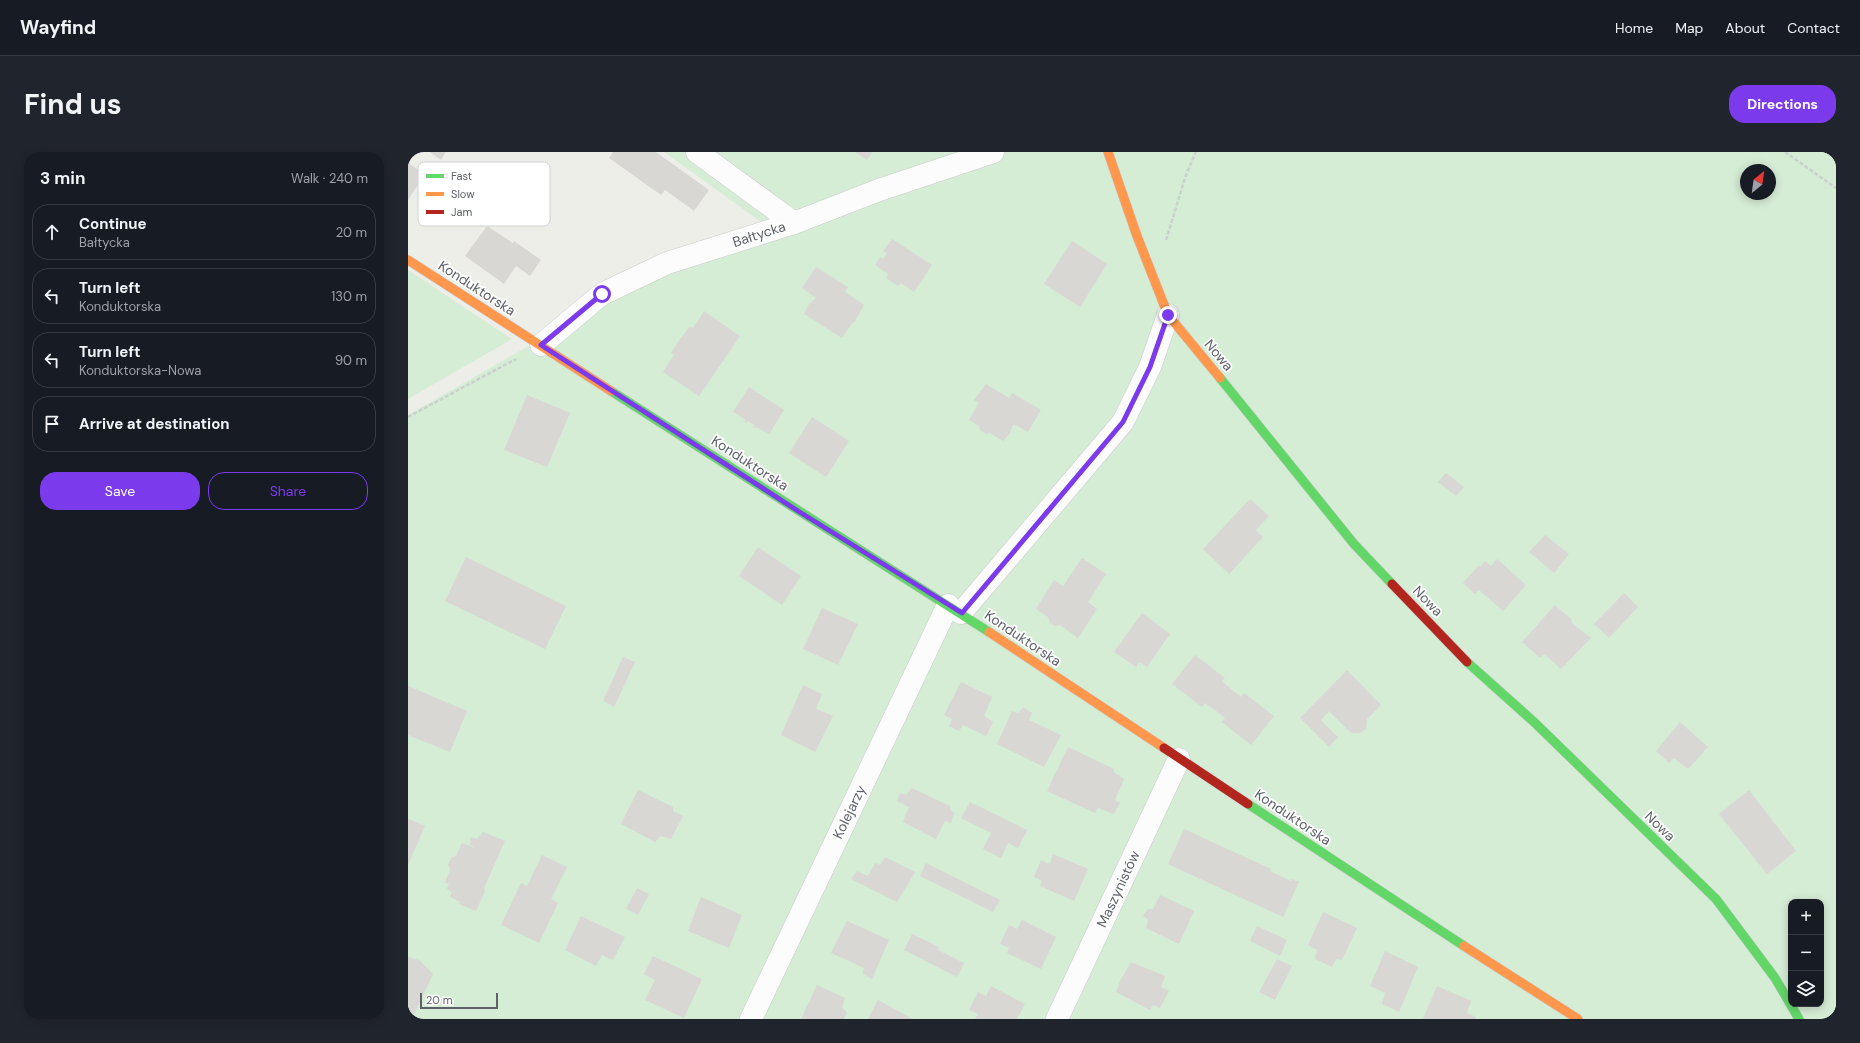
<!DOCTYPE html>
<html lang="en">
<head>
<meta charset="utf-8">
<style>
  :root { --surface:#171b24; --page:#20242c; --text:#f1f3f6; --muted:#9ea1a6; --line:#363941; --accent:#7c3aed }
  body { margin:0; font-family:"DM Sans",sans-serif; background:var(--page); color:var(--text) }
  .controls { position:absolute; right:12px; bottom:12px; display:grid; overflow:hidden; border-radius:8px; box-shadow:0 2px 10px #0003 }
  .controls button { width:36px; height:36px; display:grid; place-items:center; padding:0; border:0; border-bottom:1px solid var(--line); background:var(--surface); color:var(--text); font:20px sans-serif }
  .compass { position:absolute; left:1332px; top:12px; width:36px; height:36px; border-radius:50%; background:var(--surface); box-shadow:0 2px 10px #0003; rotate:29deg }
  .scale { position:absolute; left:12px; bottom:10px; width:78px; box-sizing:border-box; padding-left:4px; border:2px solid #5d6168; border-top:0; font-size:11px; line-height:14px; white-space:nowrap; color:#5d6168; -webkit-text-stroke:3px #fff; paint-order:stroke }
  .stop { position:absolute; width:12px; height:12px; margin:-9px; border:3px solid #7c3aed; border-radius:50%; background:#fff }
  .stop.end { background:#7c3aed; border-color:#fff; box-shadow:0 1px 4px #0008 }
  .list { margin:0; padding:0; list-style:none }
  h2 { display:flex; justify-content:space-between; align-items:center; height:52px; margin:0; padding:0 16px; font-size:17px }
  h2 small { font-size:13px; font-weight:400; color:var(--muted) }
  .list li { display:grid; grid-template-columns:26px 1fr auto; gap:12px; align-items:center; box-sizing:border-box; height:56px; margin:0 8px 8px; padding:0 8px; border:1px solid var(--line); border-radius:16px }
  .list b { display:block; font-size:15px; white-space:nowrap }
  .list p { margin:0; font-size:13px; white-space:nowrap; color:var(--muted) }
  .list em { font-size:13px; font-style:normal; color:var(--muted) }
  .actions { display:flex; gap:8px; padding:12px 16px }
  .actions a { flex:1; padding:9px 0; border:1px solid var(--accent); border-radius:16px; text-align:center; font-size:14px; color:var(--accent) }
  .actions .main { background:var(--accent); color:#fff }
  .icon { flex:none; width:22px; height:22px; fill:none; stroke:currentColor; stroke-width:2; stroke-linecap:round; stroke-linejoin:round }
  .map { position:relative; flex:none; width:1428px; height:867px; overflow:hidden; border-radius:16px }
  header { display:flex; align-items:center; gap:24px; box-sizing:border-box; height:56px; padding:0 20px; background:var(--surface); border-bottom:1px solid var(--line) }
  header strong { font-size:19px }
  nav { display:flex; gap:22px; margin-inline-start:auto; font-size:14px }
  .intro { display:flex; align-items:center; justify-content:space-between; box-sizing:border-box; height:96px; padding:0 24px }
  h1 { margin:0; font-size:28px }
  .button { padding:10px 18px; border-radius:16px; background:var(--accent); color:#fff; font-size:14px; font-weight:700 }
  main { display:flex; gap:24px; padding:0 24px }
  aside { flex:1; background:var(--surface); border-radius:16px; box-shadow:0 2px 10px #0003 }
  .map>svg:first-child { display:block }
  .green { fill:#d5ecd5; fill-rule:evenodd }
  .building { fill:#d8d7d4 }
  .lines { fill:none; stroke-linecap:round; stroke-linejoin:round }
  .street-casing { stroke:#cbcccb; stroke-width:23 }
  .fast-casing { stroke:#cacbcb; stroke-width:10 }
  .slow-casing { stroke:#cacbcb; stroke-width:10 }
  .jam-casing { stroke:#cacbcb; stroke-width:10 }
  .path { stroke:#cbd0cd; stroke-width:2.5; stroke-dasharray:4 2; stroke-linecap:butt }
  .street { stroke:#fcfcfc; stroke-width:22 }
  .fast { stroke:#63d668; stroke-width:9 }
  .slow { stroke:#ff974d; stroke-width:9 }
  .jam { stroke:#b3261e; stroke-width:9 }
  .route { stroke:#7c3aed; stroke-width:5 }
  .labels { text-anchor:middle; dominant-baseline:central; stroke-width:3.5; stroke-linejoin:round; paint-order:stroke }
  .street-label { font-size:14px; fill:#5d6168; stroke:#fff }
  .key { fill:#fff; stroke:#ced0d2; stroke-width:1 }
  .key-label { font-size:11px; fill:#5d6168 }
</style>
</head>
<body>
<header>
<strong>Wayfind</strong>
<nav><a>Home</a><a>Map</a><a>About</a><a>Contact</a></nav>
</header>
<div class="intro"><h1>Find us</h1><a class="button">Directions</a></div>
<main>
<aside>
<h2>3 min<small>Walk · 240 m</small></h2>
<ul class="list">
<li><svg class="icon" aria-label="ahead" viewBox="0 0 24 24"><path d="M12 20V5M6 11l6-6 6 6"/></svg><div><b>Continue</b><p>Bałtycka</p></div><em>20 m</em></li>
<li><svg class="icon" aria-label="left" viewBox="0 0 24 24"><path d="M17 20v-9H6M10 6l-5 5 5 5"/></svg><div><b>Turn left</b><p>Konduktorska</p></div><em>130 m</em></li>
<li><svg class="icon" aria-label="left" viewBox="0 0 24 24"><path d="M17 20v-9H6M10 6l-5 5 5 5"/></svg><div><b>Turn left</b><p>Konduktorska-Nowa</p></div><em>90 m</em></li>
<li><svg class="icon" aria-label="arrive" viewBox="0 0 24 24"><path d="M6 21V4h12l-3 4 3 4H6"/></svg><div><b>Arrive at destination</b></div></li>
</ul>
<div class="actions"><a class="main">Save</a><a>Share</a></div>
</aside>
<div class="map">
<svg width="1428" height="867" viewBox="0 0 1428 867">
  <rect width="100%" height="100%" fill="#eeeee9"/>
  <path class="green" d="M256 0H1428V867H0V263L136 185 209 138 360 75ZM1338 18H1362V42H1338ZM1383 750H1413V852H1383Z
    M0 118 104 187 0 247Z"/>
  <path class="building" d="M22 0H38L33 8Z
    M205 0H248L301 38 286 59 257 38 253 43 201 6Z
    M447 0H464L459 8Z
    M0 11 17 22 0 48Z
    M79 74 105 91 106 89 133 108 122 124 108 114 96 132 57 104Z
    M484 87 524 113 506 140 493 131 490 134 478 126 480 122 467 113 472 105 475 107 479 101 475 99Z
    M664 89 699 112 672 155 636 132Z
    M408 115 440 135 437 140 456 153 446 171 445 170 434 186 396 162 401 152 408 146 394 136Z
    M296 159 332 184 291 244 255 220 266 203 263 201 272 187 282 174 285 176Z
    M578 232 601 246 604 241 633 258 620 280 606 272 602 279 603 280 595 289 582 281 578 282 572 278 571 274 561 268 571 251 566 248Z
    M341 235 376 258 361 282 348 275 347 276 345 275 347 273 340 269 338 271 336 269 338 268 325 260Z
    M119 243 162 261 139 315 96 298Z
    M404 265 441 289 418 325 381 301Z
    M1038 321 1056 335 1048 344 1030 330Z
    M842 347 861 364 848 378 855 385 821 422 795 397Z
    M1137 383 1161 402 1146 421 1121 400Z
    M350 395 393 424 374 453 331 424Z
    M58 405 158 454 137 497 37 449Z
    M674 406 698 422 680 450 689 457 670 486 652 473 647 474 642 471 640 465 628 457 646 428 655 434Z
    M1089 407 1118 433 1095 459 1071 438 1067 442 1055 431 1071 413 1072 415 1077 409 1083 414Z
    M1216 441 1230 455 1201 486 1186 472Z
    M1147 453 1164 468V471L1183 486 1153 517 1136 502 1132 506 1114 490Z
    M414 456 450 472 430 513 395 497Z
    M734 461 762 482 739 515 731 510 728 515 706 500Z
    M787 503 817 526 814 529 823 537 833 545 836 541 866 564 843 593 814 570 817 566 807 558 797 551 794 555 764 532Z
    M215 505 227 510 206 555 195 549Z
    M939 518 973 553 959 567 958 577 952 581H943L921 559 913 568 930 585 921 595 892 566Z
    M553 530 584 545 576 564 585 570 578 584 555 573 551 579 541 574 544 567 536 563Z
    M395 533 414 542 408 557 425 564 407 600 373 583Z
    M0 534 59 559 42 600 0 583Z
    M615 555 624 561 621 568 653 583 636 615 589 592 604 559 610 561Z
    M1272 570 1300 595 1280 617 1266 606 1261 611 1248 599Z
    M660 595 706 617V620L716 627 707 648 712 651 706 662 690 656 687 661 639 639Z
    M504 636 542 654 543 658 546 661 543 671 537 669 528 687 495 670 501 655 489 649 492 641 498 643Z
    M230 638 265 655V659L275 664 263 687 252 684 247 690 213 672Z
    M1341 638 1388 699 1359 722 1311 662Z
    M562 650 619 678 610 696 600 691 593 706 575 697 583 681 553 666Z
    M0 667 17 674 0 713Z
    M776 677 863 717 862 719 883 729 884 727 891 730 875 765 760 712Z
    M75 680 97 689 76 736 77 739 68 759 51 752 52 750 42 745 44 740 39 737 41 732 37 730 42 718 40 712 44 705 48 704 54 691 67 696 62 692 63 685 69 687Z
    M645 702 680 717 666 749 632 734 634 729 626 725 633 708 642 712Z
    M134 703 159 715 143 747 150 751 131 791 93 773 113 731 119 734Z
    M477 705 507 720 489 750 443 727 449 719 460 724 467 711 472 713Z
    M518 711 592 748 585 760 512 724Z
    M229 736 241 742 230 763 218 757Z
    M752 743 786 759 771 792 738 776 740 768 735 764 740 757H745Z
    M293 745 334 763 321 796 280 779Z
    M915 760 949 776 934 808 928 807 924 815 907 807 909 798 900 793Z
    M173 764 217 785 205 808 194 803 188 814 157 798Z
    M614 768 648 785 633 817 599 801 601 796 592 792 601 773 609 777Z
    M439 769 481 788 464 827 455 822 456 816 423 801Z
    M849 774 879 788 872 804 842 789Z
    M504 782 531 795 530 798 556 811 549 825 496 798Z
    M977 799 1010 815 991 860 974 852 977 841 962 834Z
    M245 804 294 827 276 866 237 848 247 828 236 822Z
    M0 805 11 808 25 822 4 867 0 864Z
    M869 807 884 814 867 848 851 840Z
    M723 810 757 824 753 835 761 839 752 856 745 853 742 858 708 840 712 829Z
    M409 833 437 846 434 856 439 860 436 867H393Z
    M583 834 617 852 609 867H567L570 862 561 858 570 840 578 844Z
    M1029 834 1063 849 1059 861 1068 865 1067 867H1015Z
    M470 848 499 864 504 867H460Z"/>
  <g class="lines">
    <g class="street-casing">
      <path id="street" d="M289 0 386 71
        M133 193 194 142 259 111 386 71 471 38 585 0
        M553 461 715 270 742 215 760 163
        M343 867 540 453
        M649 867 771 607"/>
    </g>
    <g class="fast-casing">
      <path id="fast" d="M812 226 946 392 984 432
        M203 239 581 480
        M1059 510 1126 570 1308 747 1367 826 1391 867
        M840 652 1056 794"/>
    </g>
    <g class="slow-casing">
      <path id="slow" d="M700 0 729 84 760 163 812 226
        M0 108 203 239
        M581 480 756 596
        M1056 794 1170 867"/>
    </g>
    <g class="jam-casing">
      <path id="jam" d="M984 432 1059 510
        M756 596 840 652"/>
    </g>
    <path class="path" d="M1377 0 1428 36
      M758 88 778 23 788 0
      M0 265 108 207"/>
    <use href="#street" class="street"/>
    <use href="#fast" class="fast"/>
    <use href="#slow" class="slow"/>
    <use href="#jam" class="jam"/>
  </g>
  <g class="lines">
    <path class="route" d="M194 142 133 193 390 359 554 461 715 270 742 215 760 163"/>
  </g>
  <g class="labels">
    <g class="street-label">
      <text transform="translate(351 82) rotate(-18)">Bałtycka</text>
      <text transform="translate(69 136) rotate(33)">Konduktorska</text>
      <text transform="translate(811 203) rotate(50)">Nowa</text>
      <text transform="translate(342 311) rotate(33)">Konduktorska</text>
      <text transform="translate(1020 449) rotate(46)">Nowa</text>
      <text transform="translate(615 486) rotate(34)">Konduktorska</text>
      <text transform="translate(441 660) rotate(-64)">Kolejarzy</text>
      <text transform="translate(885 665) rotate(34)">Konduktorska</text>
      <text transform="translate(1252 674) rotate(44)">Nowa</text>
      <text transform="translate(710 737) rotate(-65)">Maszynistów</text>
    </g>
  </g>
  <rect x="10" y="10" width="132" height="64" rx="6" class="key"/>
  <rect x="18" y="22" width="18" height="4" fill="#63d668"/>
  <rect x="18" y="40" width="18" height="4" fill="#ff974d"/>
  <rect x="18" y="58" width="18" height="4" fill="#b3261e"/>
  <g class="key-label">
    <text x="43" y="28">Fast</text>
    <text x="43" y="46">Slow</text>
    <text x="43" y="64">Jam</text>
  </g>
</svg>
<div class="controls">
<button>+</button>
<button>−</button>
<button><svg class="icon" aria-label="layers" viewBox="0 0 24 24"><path d="M12 4l9 5-9 5-9-5zM3 14l9 5 9-5"/></svg></button>
</div>
<svg class="compass" viewBox="-18 -18 36 36"><path d="M0-13l5 13h-10z" fill="#e53935"/><path d="M0 13l5-13h-10z" fill="#9ea1a6"/></svg>
<div class="scale">20 m</div>
<div class="stop" style="left:194px;top:142px"></div>
<div class="stop end" style="left:760px;top:163px"></div>
</div>
</main>
</body>
</html>
